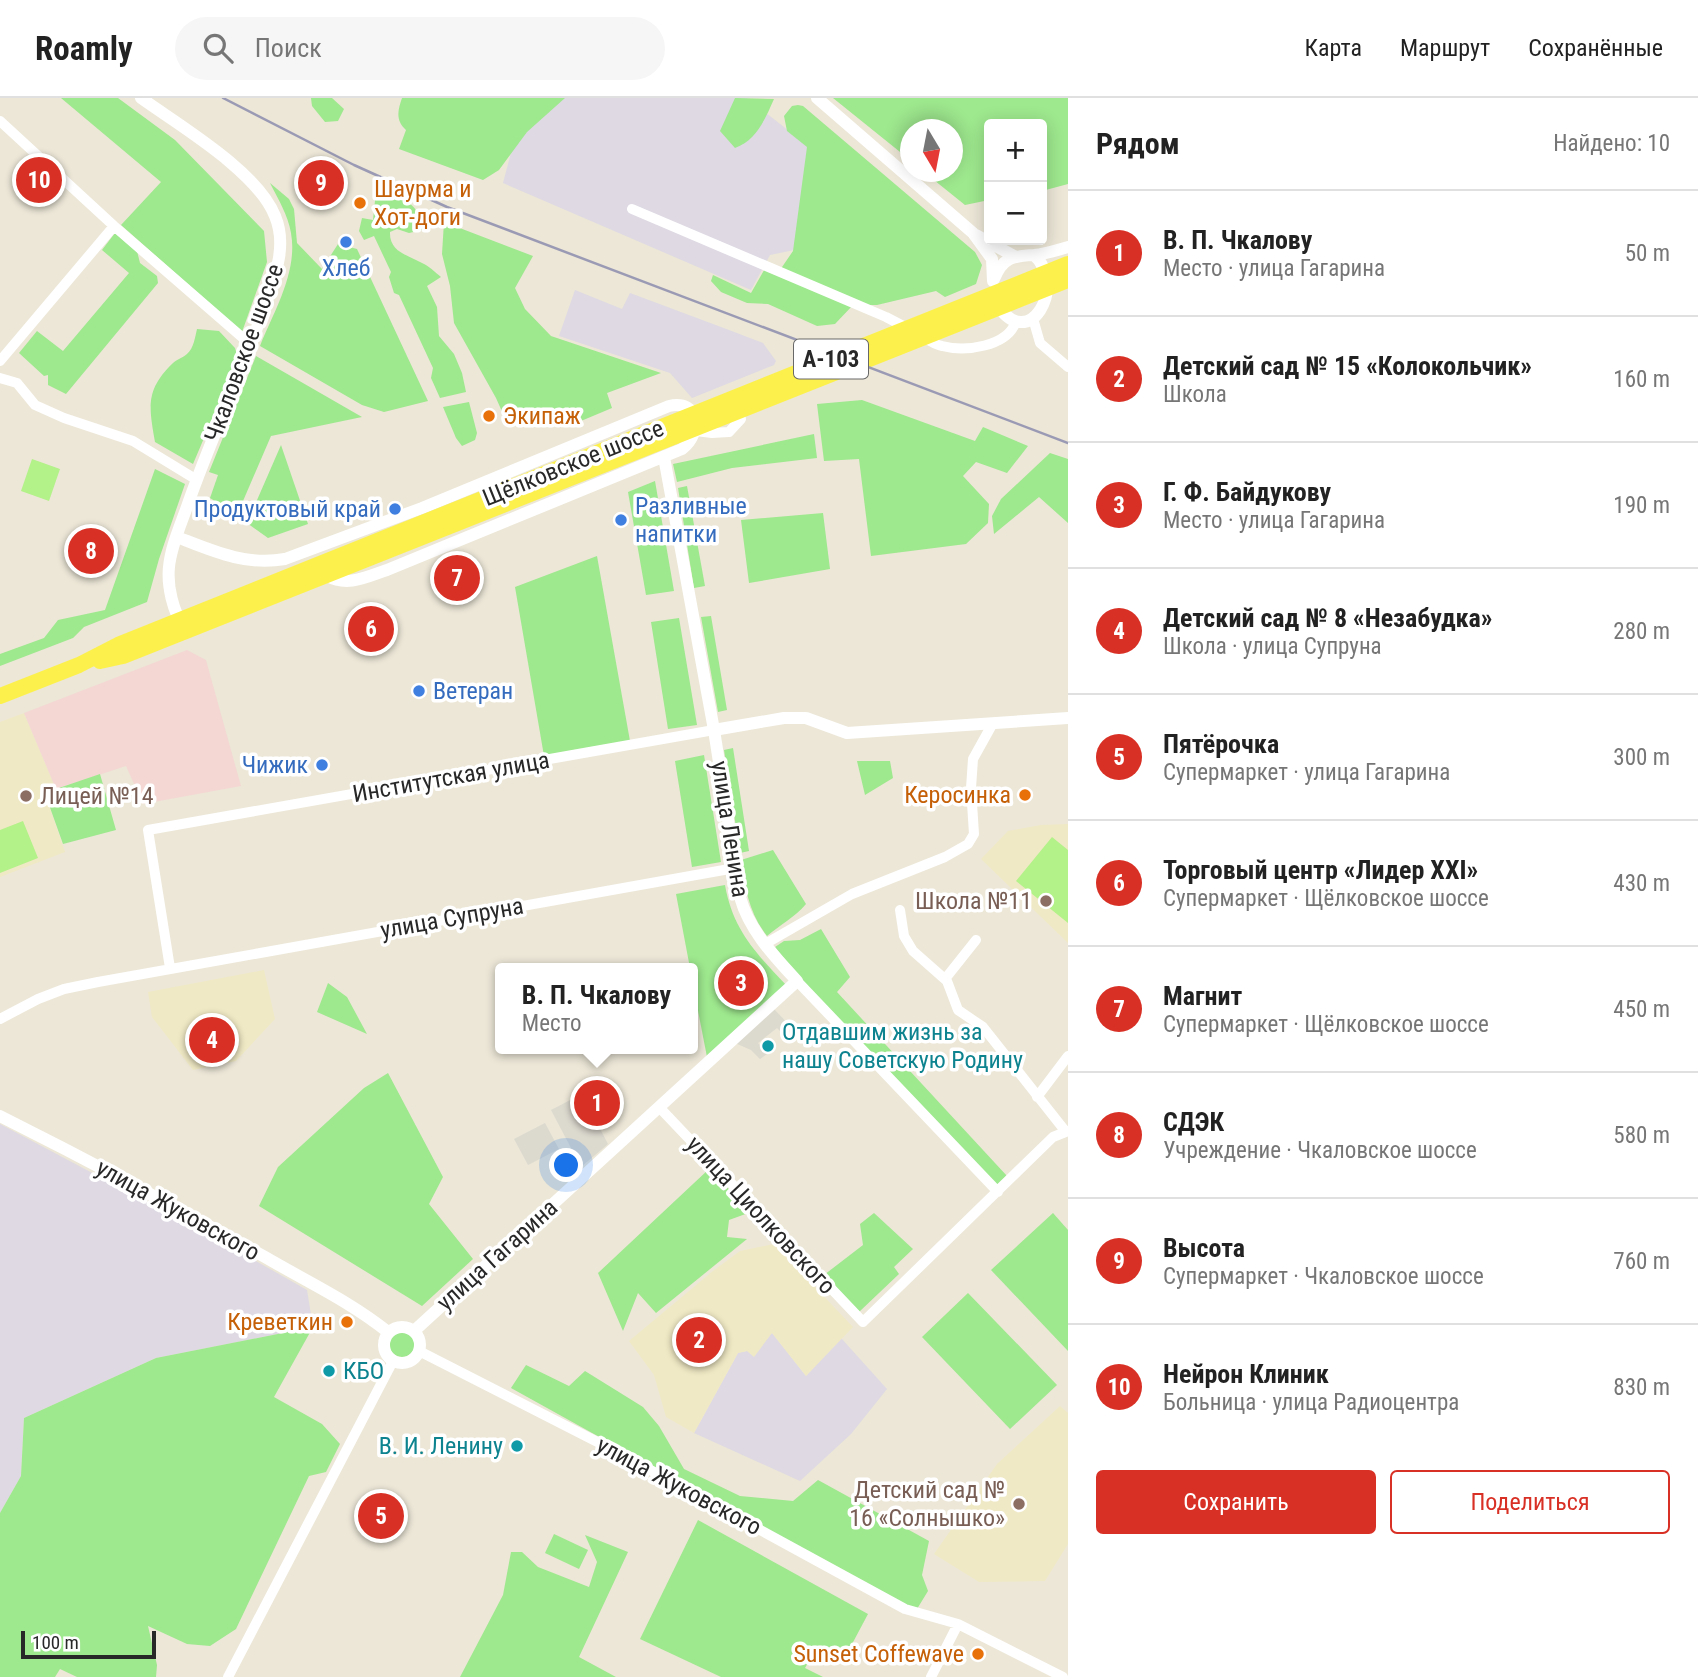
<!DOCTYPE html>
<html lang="ru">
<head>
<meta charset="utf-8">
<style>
  :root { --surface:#fff; --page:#f6f6f6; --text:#222; --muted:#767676; --line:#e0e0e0; --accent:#d93025 }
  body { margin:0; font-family:"Roboto Condensed",sans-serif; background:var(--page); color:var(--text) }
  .controls { position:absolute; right:21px; top:21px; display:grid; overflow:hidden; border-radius:7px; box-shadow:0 4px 18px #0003 }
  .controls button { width:63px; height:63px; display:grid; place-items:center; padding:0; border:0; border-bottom:2px solid var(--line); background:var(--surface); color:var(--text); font:35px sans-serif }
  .compass { position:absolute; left:900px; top:21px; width:63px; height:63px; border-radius:50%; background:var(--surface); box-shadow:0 4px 18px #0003; rotate:170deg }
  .scale { position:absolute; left:21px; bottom:18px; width:135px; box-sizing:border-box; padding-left:7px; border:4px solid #282828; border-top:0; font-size:19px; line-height:24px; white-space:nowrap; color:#282828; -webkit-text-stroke:5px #fff; paint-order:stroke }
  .you { position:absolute; left:567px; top:1068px; width:24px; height:24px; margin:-18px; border:5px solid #fff; border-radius:50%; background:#1a73e8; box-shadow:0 0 0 10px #1a73e833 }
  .badge { display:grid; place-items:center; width:46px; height:46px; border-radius:50%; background:var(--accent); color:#fff; font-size:23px; font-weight:700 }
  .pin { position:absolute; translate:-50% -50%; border:4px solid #fff; box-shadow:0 2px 7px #0006 }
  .popup { position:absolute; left:495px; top:865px; width:203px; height:91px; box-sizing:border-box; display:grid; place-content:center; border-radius:7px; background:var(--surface); filter:drop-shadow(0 2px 5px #0005); font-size:23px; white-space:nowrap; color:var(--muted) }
  .popup b { font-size:26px; color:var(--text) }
  .popup::after { content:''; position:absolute; left:50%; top:100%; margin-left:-14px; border:14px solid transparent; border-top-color:var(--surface) }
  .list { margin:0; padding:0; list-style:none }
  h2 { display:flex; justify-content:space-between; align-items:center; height:91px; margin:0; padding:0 28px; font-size:30px }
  h2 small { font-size:23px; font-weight:400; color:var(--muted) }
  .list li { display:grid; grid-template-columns:46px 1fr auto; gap:21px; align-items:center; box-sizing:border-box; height:126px; padding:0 28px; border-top:2px solid var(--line) }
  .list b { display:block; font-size:26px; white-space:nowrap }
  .list p { margin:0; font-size:23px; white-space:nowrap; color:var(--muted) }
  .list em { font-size:23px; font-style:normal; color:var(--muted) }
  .actions { display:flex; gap:14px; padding:21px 28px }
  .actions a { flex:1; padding:16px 0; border:2px solid var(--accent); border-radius:7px; text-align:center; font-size:24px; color:var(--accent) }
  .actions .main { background:var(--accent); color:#fff }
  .icon { flex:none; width:38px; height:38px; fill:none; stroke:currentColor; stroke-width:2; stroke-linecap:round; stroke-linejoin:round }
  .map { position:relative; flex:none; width:1068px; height:1579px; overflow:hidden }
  header { display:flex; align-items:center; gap:42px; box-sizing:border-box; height:98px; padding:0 35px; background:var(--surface); border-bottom:2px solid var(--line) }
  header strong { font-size:33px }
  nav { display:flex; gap:38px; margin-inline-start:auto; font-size:24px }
  .search { width:490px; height:63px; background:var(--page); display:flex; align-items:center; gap:18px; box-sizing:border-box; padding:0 24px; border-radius:38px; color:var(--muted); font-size:26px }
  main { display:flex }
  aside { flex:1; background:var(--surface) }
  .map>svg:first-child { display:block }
  .industrial { fill:#ded9e3 }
  .education { fill:#f0e9c5 }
  .medical { fill:#f4d7d3 }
  .green { fill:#9ee88e }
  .pitch { fill:#b3f189 }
  .plaza { fill:#dcd9cf }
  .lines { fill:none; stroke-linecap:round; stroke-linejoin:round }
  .minor { stroke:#fff; stroke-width:10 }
  .tertiary { stroke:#fff; stroke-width:12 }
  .primary { stroke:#fcf14c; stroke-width:16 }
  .rail { stroke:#9b9ab4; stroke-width:2.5 }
  .food-dot { fill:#e8710a; stroke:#fff; stroke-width:2.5 }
  .shop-dot { fill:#3f7fe0; stroke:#fff; stroke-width:2.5 }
  .education-dot { fill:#8d6e63; stroke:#fff; stroke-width:2.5 }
  .culture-dot { fill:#0f9aa8; stroke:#fff; stroke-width:2.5 }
  .labels { text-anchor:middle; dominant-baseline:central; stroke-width:7; stroke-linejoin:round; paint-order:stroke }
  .shield { fill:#fff; stroke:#686868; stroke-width:2 }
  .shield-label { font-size:23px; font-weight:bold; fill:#282828 }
  .food-label { font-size:24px; fill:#c56008; stroke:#fff; text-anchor:end }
  .shop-label { font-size:24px; fill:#366cbe; stroke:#fff; text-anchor:start }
  .street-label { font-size:24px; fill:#282828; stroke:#fff }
  .education-label { font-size:24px; fill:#785e54; stroke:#fff; text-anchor:end }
  .culture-label { font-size:24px; fill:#0d838f; stroke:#fff; text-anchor:start }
</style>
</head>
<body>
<header>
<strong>Roamly</strong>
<div class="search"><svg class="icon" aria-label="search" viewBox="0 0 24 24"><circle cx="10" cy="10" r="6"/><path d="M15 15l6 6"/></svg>Поиск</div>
<nav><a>Карта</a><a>Маршрут</a><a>Сохранённые</a></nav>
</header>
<main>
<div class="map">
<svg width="1068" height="1579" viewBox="0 0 1068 1579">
  <rect width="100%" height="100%" fill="#ece7d7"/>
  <path class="industrial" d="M529 0H747L808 48 794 152 770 157 751 192 503 85 516 36Z
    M575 192 622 211 630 195 729 232 763 245 776 263 774 267 692 300 670 275 559 238Z
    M0 1026 226 1146 307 1192 313 1229 156 1260 24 1320 21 1378 0 1415Z
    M772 1235 806 1278 841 1240 887 1291 851 1336 800 1383 694 1335 738 1255 747 1253Z"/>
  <path class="education" d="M24 615 56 691 48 704 65 754 0 779V624Z
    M1068 726V845L981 761 1008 733 1041 727Z
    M264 872 275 921 236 963 193 972 152 919 148 894Z
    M774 1146 853 1229 806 1278 772 1235 754 1259 747 1253 738 1255 694 1335 666 1319 654 1277 629 1243 713 1173 740 1153Z
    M1060 1308 1068 1315V1446L1045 1483 979 1484 934 1456 997 1366Z"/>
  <path class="medical" d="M187 552 206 562 241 688 143 706 126 668 56 691 24 615Z"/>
  <path class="green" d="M61 0H118L175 42 264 133 267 164 242 234 121 127 161 84Z
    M311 0H332L344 11 338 23 325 24 312 8Z
    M402 0H565L527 34 499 72 483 82 399 51 406 32C395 22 398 12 402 0Z
    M735 0 774 1C765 21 757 42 735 50L720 33Z
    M833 0H1068V86L1042 93V26H989V102L965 107 924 74H953V32H911L910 62Z
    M798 7 803 8 975 154 982 167 976 186 945 199 936 193 877 207H853L835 226 817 228 768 206 747 205 721 194 711 183 713 177 751 195 767 167 780 172 793 153 807 49 787 33 784 18 792 8Z
    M270 85 289 101 294 111 297 145 322 171 338 146 357 151 428 303 384 314 362 307 260 248C274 213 298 174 291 135 288 117 278 101 270 85Z
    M376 93C400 100 421 103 422 132L409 135 397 131 390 134C389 154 408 157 422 165 429 168 435 174 441 179L427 188 437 209 439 238 454 256 462 275 466 294 440 300 431 280 433 270 399 197 394 195 389 179 391 174 374 138 364 142 359 133 362 120 373 122Z
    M444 124 533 158 515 190 525 211 551 238 661 275 607 295 612 310 569 328 563 314 508 327 496 300 454 225 450 188 442 156Z
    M115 135 137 153 140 165 157 178 158 185 66 296 48 287V277L44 278 19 255 37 233 63 253 129 175 102 152Z
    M197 231 219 233 235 250 238 260 193 366 155 344C149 309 145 292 173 265 177 261 183 260 187 256 194 250 195 239 197 231Z
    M256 258 362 319 271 338 237 417 210 400 218 377 209 374Z
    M862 302 975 343 983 329 1028 348 1007 375 976 364 963 378 989 406 988 425 966 446 871 458 859 361 824 363 817 306Z
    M469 304 477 335 475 342 462 348 456 340 443 309Z
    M814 336 817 360 732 370 677 384 673 366Z
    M281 347 308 426 268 440 247 425Z
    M1050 355 1068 361V425L1039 399 994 436 992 418 1001 401Z
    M155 371 185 386 159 461 147 504 84 529 73 540 0 568V556L44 540 58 522 105 512Z
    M655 383 674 493 646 497 628 394Z
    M687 388 705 488 694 490 678 390Z
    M823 415 830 471 749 485 741 422Z
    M597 458 630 643 544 658 515 489Z
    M711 518 727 612 718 614 701 519Z
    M679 520 697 627 668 631 651 524Z
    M733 650 749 753 740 755 724 652Z
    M704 657 721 764 692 769 675 663Z
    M857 663H890L893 680 865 697Z
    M100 676 116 732 63 746 48 704 56 691Z
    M773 752 806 806C794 820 781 826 767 838 749 815 745 790 741 762Z
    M725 787C733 833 757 856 787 888L707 959 693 887V870H690L676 796Z
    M821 831 850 879 837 894 1007 1078 997 1087 800 881 775 849 784 843 800 842Z
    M328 885 347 899 367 936 317 914Z
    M388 975 443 1079 429 1106 473 1161 422 1208 259 1108 278 1069 364 990Z
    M709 1071 751 1114 729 1122 727 1139 747 1141 656 1215 638 1195 623 1233 598 1175Z
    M874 1115 913 1151 894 1169 899 1176 859 1214 824 1177 863 1147 860 1126Z
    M1053 1115 1068 1132V1253L991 1172Z
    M968 1195 1057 1287 1010 1331 922 1239Z
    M313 1229 274 1299 322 1326 340 1346 326 1374 309 1378 236 1531 210 1548 187 1546 148 1528 157 1567 156 1579H77L60 1571 55 1579H0V1415L21 1378 24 1320 156 1260Z
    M389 1246a13 13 0 1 1 26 0a13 13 0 1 1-26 0Z
    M526 1267 569 1288 585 1273 643 1309 659 1328 684 1371 740 1398 793 1403 818 1382 929 1443 922 1477 928 1493 917 1511 906 1509 511 1290Z
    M698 1422 868 1516 843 1563 817 1549 805 1570 823 1579H721L640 1541Z
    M554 1436 588 1452 579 1471 545 1455Z
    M585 1437 628 1454 579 1559 616 1579H460L503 1497 511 1454H522L538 1469 589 1489 597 1464Z"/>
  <path class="pitch" d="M32 361 60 371 49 403 21 393Z
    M23 723 38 760 0 775V732Z
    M1052 739 1068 752V825L1016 783Z"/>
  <path class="plaza" d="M774 911 793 931 785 938 777 930 758 945 767 956 760 961 751 952 735 945Z
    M582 996 608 1046 581 1069 551 1012Z
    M545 1025 559 1051 528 1067 514 1041Z"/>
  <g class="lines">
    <path class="minor" d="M0 23 114 128 251 247
      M632 111 886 219 909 231
      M1034 224 1040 245 1068 269
      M922 238C928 242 935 247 942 248 965 254 1008 249 1016 223
      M0 263 114 128
      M0 280 17 285 35 307 64 320 133 343 197 382
      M696 333 712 335 729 334 741 321
      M900 812 904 838 913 853 947 883 958 912 983 929 1066 1034
      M765 846 852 796 945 759 968 746 974 736 971 690 973 661 993 625
      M170 870 148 732 714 632
      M945 881 976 842
      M797 883 998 1094
      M0 921 38 901 64 891 98 884 735 770
      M1037 999 1068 958
      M659 1009 863 1224 1053 1039 1068 1033
      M419 1253 621 1356 905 1511 958 1526 1063 1579
      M228 1579 393 1263
      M931 1579 958 1526"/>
    <path class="tertiary" d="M141 0C180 28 257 73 275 118 288 149 274 180 264 210 242 275 212 338 189 403 182 424 171 447 169 469 167 488 173 514 184 529
      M817 0 973 135 992 161 993 183
      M976 137 1014 158
      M994 181C1003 159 1013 158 1034 157 1046 156 1057 152 1068 149
      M996 205C1029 258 1068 187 1034 157
      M177 439C213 453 245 468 285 461L422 410 669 308C700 301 703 335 682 351L387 472C366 479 348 489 327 478
      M714 632 784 620H806L847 635 1068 620
      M0 1018C90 1063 178 1110 265 1159 306 1183 351 1204 388 1234
      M384 1247a18 18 0 1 1 36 0a18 18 0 1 1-36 0Z
      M414 1233 797 883C774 858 749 832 740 799L714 632 664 359"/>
    <path class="primary" d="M100 563 123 558 1068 182
      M0 598 79 567 118 547 1068 166"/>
    <path class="rail" d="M223 0 354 67 447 109 1068 345"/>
  </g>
  <g class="food-dot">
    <circle cx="360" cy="105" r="7"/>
    <circle cx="489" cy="318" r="7"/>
    <circle cx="1025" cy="697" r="7"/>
    <circle cx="347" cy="1224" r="7"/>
    <circle cx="978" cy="1556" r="7"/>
  </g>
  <g class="shop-dot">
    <circle cx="346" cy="144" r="7"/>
    <circle cx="395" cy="411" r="7"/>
    <circle cx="621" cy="422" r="7"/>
    <circle cx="419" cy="593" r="7"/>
    <circle cx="322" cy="667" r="7"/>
  </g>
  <g class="education-dot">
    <circle cx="26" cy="698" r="7"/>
    <circle cx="1046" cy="803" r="7"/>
    <circle cx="1019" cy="1406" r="7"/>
  </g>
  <g class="culture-dot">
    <circle cx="768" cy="948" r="7"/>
    <circle cx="329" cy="1273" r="7"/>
    <circle cx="517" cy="1348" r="7"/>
  </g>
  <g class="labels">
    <rect class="shield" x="794" y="241.5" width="74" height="39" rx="5"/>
    <g class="shield-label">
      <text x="831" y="261">А-103</text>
    </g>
    <g class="food-label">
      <text x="374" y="91" text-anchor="start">Шаурма и<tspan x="374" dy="28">Хот-доги</tspan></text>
      <text x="503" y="318" text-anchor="start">Экипаж</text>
      <text x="1011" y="697">Керосинка</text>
      <text x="333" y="1224">Креветкин</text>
      <text x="964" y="1556">Sunset Coffewave</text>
    </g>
    <g class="shop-label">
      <text x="346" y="170" text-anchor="middle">Хлеб</text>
      <text x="635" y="408">Разливные<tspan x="635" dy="28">напитки</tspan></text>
      <text x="381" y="411" text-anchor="end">Продуктовый край</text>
      <text x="433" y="593">Ветеран</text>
      <text x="308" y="667" text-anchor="end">Чижик</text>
    </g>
    <g class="street-label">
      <text transform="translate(244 255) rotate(-70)">Чкаловское шоссе</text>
      <text transform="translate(573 365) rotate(-22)">Щёлковское шоссе</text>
      <text transform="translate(451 679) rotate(-10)">Институтская улица</text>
      <text transform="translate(730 731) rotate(81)">улица Ленина</text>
      <text transform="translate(452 820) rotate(-10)">улица Супруна</text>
      <text transform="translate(178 1112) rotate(29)">улица Жуковского</text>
      <text transform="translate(761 1117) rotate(47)">улица Циолковского</text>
      <text transform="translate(497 1157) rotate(-42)">улица Гагарина</text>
      <text transform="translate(679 1388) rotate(28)">улица Жуковского</text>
    </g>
    <g class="education-label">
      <text x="40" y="698" text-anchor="start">Лицей №14</text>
      <text x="1032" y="803">Школа №11</text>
      <text x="1005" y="1392">Детский сад №<tspan x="1005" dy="28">16 «Солнышко»</tspan></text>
    </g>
    <g class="culture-label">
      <text x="782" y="934">Отдавшим жизнь за<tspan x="782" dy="28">нашу Советскую Родину</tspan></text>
      <text x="343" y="1273">КБО</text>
      <text x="503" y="1348" text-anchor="end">В. И. Ленину</text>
    </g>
  </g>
</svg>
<div class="controls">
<button>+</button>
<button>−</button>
</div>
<svg class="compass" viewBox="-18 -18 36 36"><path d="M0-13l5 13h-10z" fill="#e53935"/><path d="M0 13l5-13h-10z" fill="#767676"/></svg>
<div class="scale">100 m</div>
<div class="you"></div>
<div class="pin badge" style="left:597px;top:1005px">1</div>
<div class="popup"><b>В. П. Чкалову</b>Место</div>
<div class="pin badge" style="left:699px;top:1242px">2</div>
<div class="pin badge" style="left:741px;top:885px">3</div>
<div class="pin badge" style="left:212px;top:942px">4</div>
<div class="pin badge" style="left:381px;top:1418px">5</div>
<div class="pin badge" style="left:371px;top:531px">6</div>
<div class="pin badge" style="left:457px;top:480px">7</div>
<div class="pin badge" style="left:91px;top:453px">8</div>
<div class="pin badge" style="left:321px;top:85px">9</div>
<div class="pin badge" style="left:39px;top:82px">10</div>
</div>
<aside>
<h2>Рядом<small>Найдено: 10</small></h2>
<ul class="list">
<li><span class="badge">1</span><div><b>В. П. Чкалову</b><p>Место · улица Гагарина</p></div><em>50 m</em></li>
<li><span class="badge">2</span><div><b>Детский сад № 15 «Колокольчик»</b><p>Школа</p></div><em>160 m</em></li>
<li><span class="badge">3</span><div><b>Г. Ф. Байдукову</b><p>Место · улица Гагарина</p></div><em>190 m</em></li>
<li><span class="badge">4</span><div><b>Детский сад № 8 «Незабудка»</b><p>Школа · улица Супруна</p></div><em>280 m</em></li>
<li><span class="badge">5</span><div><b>Пятёрочка</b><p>Супермаркет · улица Гагарина</p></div><em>300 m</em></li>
<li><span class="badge">6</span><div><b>Торговый центр «Лидер XXI»</b><p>Супермаркет · Щёлковское шоссе</p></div><em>430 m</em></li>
<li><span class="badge">7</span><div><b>Магнит</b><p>Супермаркет · Щёлковское шоссе</p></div><em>450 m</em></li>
<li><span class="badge">8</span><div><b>СДЭК</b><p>Учреждение · Чкаловское шоссе</p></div><em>580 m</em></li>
<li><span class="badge">9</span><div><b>Высота</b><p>Супермаркет · Чкаловское шоссе</p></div><em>760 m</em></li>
<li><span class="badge">10</span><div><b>Нейрон Клиник</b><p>Больница · улица Радиоцентра</p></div><em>830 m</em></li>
</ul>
<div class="actions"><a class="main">Сохранить</a><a>Поделиться</a></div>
</aside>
</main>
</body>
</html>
